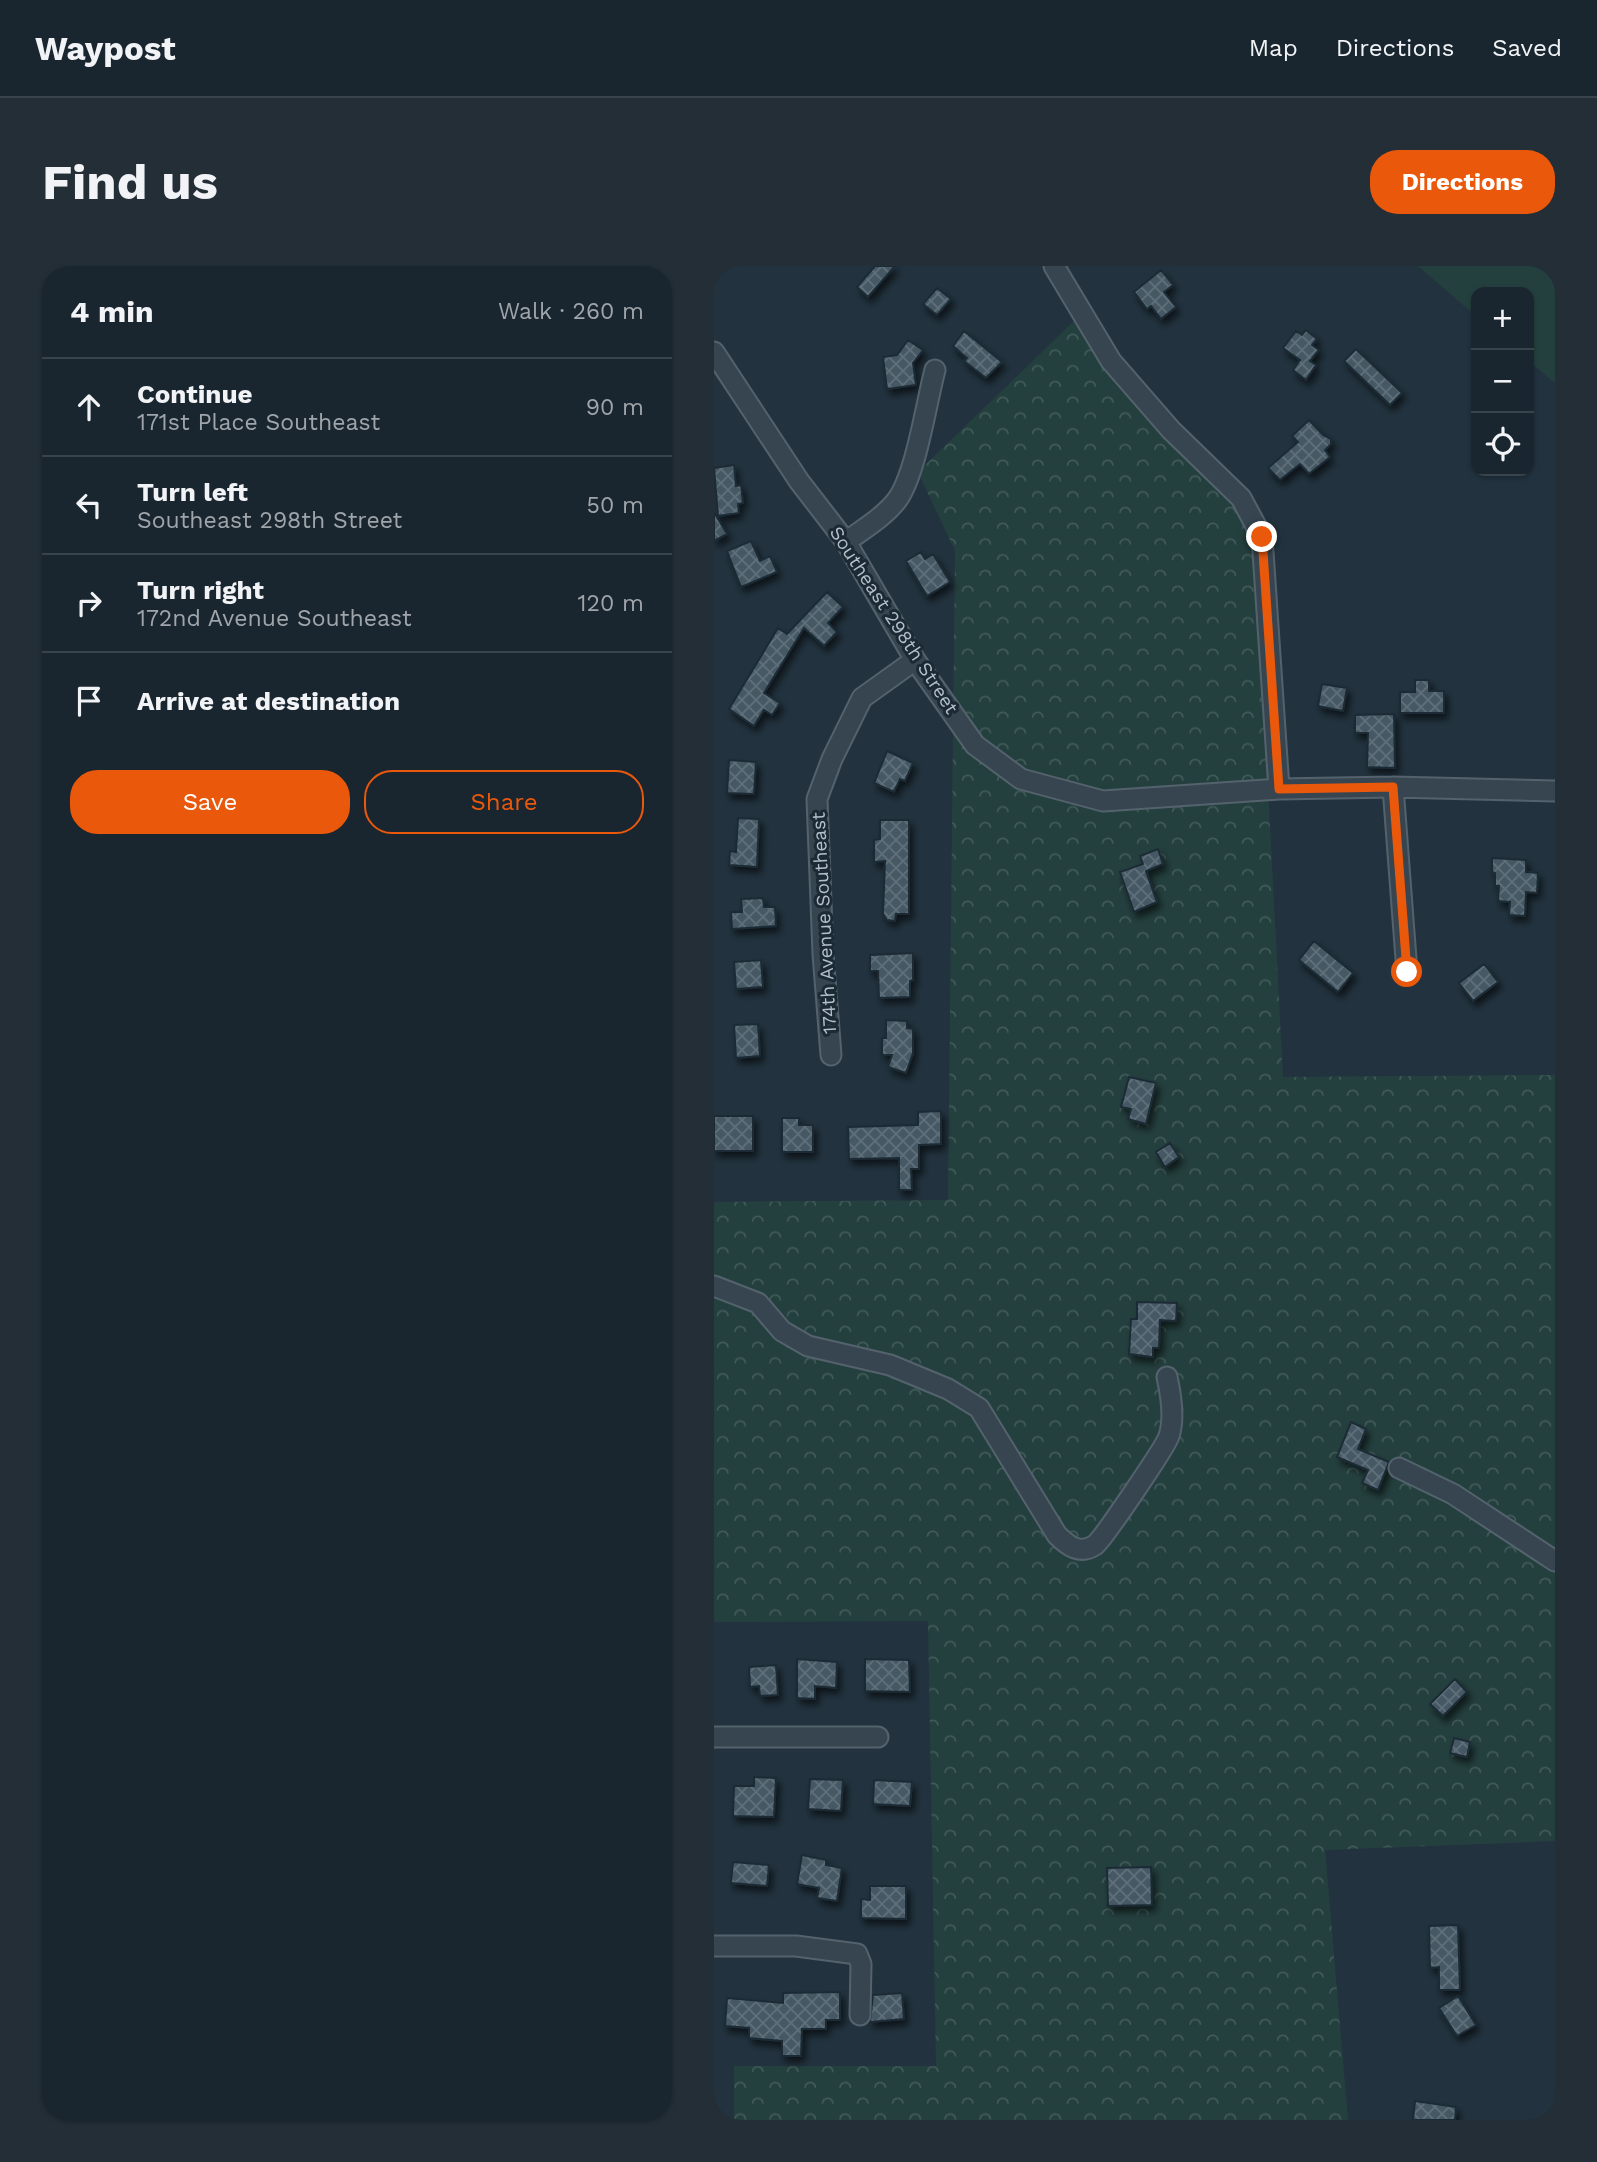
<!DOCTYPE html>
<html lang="en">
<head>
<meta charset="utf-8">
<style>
  :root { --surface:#1a262f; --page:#232e37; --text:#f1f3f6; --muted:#9fa5aa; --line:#38434b; --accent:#ea580c }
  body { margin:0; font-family:"Work Sans",sans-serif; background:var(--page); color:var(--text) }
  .controls { position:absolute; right:21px; top:21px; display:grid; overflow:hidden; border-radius:14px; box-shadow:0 2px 5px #0004 }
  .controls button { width:63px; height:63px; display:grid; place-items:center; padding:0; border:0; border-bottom:2px solid var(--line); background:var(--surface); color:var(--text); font:35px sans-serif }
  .stop { position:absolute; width:21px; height:21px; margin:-16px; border:5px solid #ea580c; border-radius:50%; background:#fff }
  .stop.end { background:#ea580c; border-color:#fff; box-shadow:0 2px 7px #0008 }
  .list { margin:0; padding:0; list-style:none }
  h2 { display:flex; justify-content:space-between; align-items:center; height:91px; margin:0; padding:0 28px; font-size:30px }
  h2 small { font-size:23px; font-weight:400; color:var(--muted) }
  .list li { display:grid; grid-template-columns:46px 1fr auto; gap:21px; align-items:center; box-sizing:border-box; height:98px; padding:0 28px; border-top:2px solid var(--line) }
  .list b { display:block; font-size:26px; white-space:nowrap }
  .list p { margin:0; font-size:23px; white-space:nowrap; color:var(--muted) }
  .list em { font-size:23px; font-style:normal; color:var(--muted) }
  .actions { display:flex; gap:14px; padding:21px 28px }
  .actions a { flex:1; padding:16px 0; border:2px solid var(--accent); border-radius:28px; text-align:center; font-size:24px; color:var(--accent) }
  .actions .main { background:var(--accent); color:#fff }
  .icon { flex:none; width:38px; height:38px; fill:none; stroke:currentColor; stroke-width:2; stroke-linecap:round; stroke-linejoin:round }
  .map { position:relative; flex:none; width:841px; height:1854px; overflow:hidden; border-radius:28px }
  header { display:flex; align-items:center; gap:42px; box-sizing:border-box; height:98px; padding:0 35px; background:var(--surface); border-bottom:2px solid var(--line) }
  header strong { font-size:33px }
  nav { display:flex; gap:38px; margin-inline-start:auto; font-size:24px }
  .intro { display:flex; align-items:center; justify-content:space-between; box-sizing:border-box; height:168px; padding:0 42px }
  h1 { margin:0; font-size:49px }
  .button { padding:18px 32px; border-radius:28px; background:var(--accent); color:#fff; font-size:24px; font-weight:700 }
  main { display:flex; gap:42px; padding:0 42px }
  aside { flex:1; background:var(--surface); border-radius:28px; box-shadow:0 2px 5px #0004 }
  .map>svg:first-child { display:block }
  .grass { fill:#24403e }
  .forest { fill:url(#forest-crowns) }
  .building { fill:url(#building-cross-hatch); stroke:#1d2c36; stroke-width:2; filter:url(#shadow) }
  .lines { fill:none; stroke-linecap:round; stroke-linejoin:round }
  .minor-casing { stroke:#54626d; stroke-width:23 }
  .minor { stroke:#36454f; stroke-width:19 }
  .route { stroke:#ea580c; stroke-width:9 }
  .labels { text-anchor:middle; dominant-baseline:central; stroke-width:6; stroke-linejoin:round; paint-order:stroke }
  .street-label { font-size:19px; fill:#b2bfca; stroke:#1b2a34 }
</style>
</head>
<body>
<header>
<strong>Waypost</strong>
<nav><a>Map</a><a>Directions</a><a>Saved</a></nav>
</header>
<div class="intro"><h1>Find us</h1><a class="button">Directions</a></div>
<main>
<aside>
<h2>4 min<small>Walk · 260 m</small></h2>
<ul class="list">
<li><svg class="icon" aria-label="ahead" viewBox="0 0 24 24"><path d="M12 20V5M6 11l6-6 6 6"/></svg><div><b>Continue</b><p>171st Place Southeast</p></div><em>90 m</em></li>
<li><svg class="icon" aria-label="left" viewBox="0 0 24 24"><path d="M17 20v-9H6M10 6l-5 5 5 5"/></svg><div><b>Turn left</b><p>Southeast 298th Street</p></div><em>50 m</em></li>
<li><svg class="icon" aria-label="right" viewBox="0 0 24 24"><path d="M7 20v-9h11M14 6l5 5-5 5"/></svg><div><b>Turn right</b><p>172nd Avenue Southeast</p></div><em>120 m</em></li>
<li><svg class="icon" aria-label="arrive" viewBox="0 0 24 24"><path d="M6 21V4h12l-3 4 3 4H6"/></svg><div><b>Arrive at destination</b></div></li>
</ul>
<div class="actions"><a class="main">Save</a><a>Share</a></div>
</aside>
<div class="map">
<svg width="841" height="1854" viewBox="0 0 841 1854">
  <defs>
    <pattern id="forest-crowns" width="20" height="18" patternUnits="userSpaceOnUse" patternTransform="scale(1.75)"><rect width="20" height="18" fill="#24403e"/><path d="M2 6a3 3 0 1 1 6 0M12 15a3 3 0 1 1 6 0" fill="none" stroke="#415a59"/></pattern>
    <pattern id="building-cross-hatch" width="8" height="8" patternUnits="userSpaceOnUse" patternTransform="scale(1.75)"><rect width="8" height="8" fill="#465965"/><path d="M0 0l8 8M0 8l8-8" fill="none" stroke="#5e6f7a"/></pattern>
    <filter id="shadow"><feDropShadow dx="3.5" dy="5.5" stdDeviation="3.5" flood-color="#0009"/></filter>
  </defs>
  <rect width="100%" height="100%" fill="#22333f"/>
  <path class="grass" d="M704 0H841V117L815 95V26H762V50Z"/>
  <path class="forest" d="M360 55 415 133 456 178 531 251 541 276 569 811 841 809V1575L611 1584 634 1854H20V1800H222L214 1355 0 1356V936L234 934 241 285 204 206Z"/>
  <path class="building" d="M161 0H181L154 31 143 21Z
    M447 4 459 19 450 26 462 41 447 53 437 40 433 43 420 26Z
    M223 22 237 33 223 49 209 38Z
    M592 64 603 73 598 79 605 84 596 95 602 99 592 114 579 104 586 94 569 82 582 65 588 69Z
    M250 65 288 96 272 112 250 95 253 92 239 80Z
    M194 74 209 84 199 97 202 119 173 123 169 91 183 89Z
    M642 83 688 127 676 139 630 95Z
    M595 154 609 169 617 173V178L611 184 616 191 595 208 586 198 566 214 554 202 584 176 578 170Z
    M20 199 22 220 27 219 29 237 24 238 25 247 4 250 0 202Z
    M0 246 13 268 0 275Z
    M37 275 46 295 56 290 63 306 27 321 13 285Z
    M207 286 211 293 219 288 236 316 213 330 192 295Z
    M113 326 129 341 114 357 123 366 110 380 90 362 50 427 66 437 58 449 50 444 40 460 15 443 64 362 73 368Z
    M701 414H715V425H730V447H686V426H701Z
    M608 418 633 422 629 445 604 440Z
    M680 448 681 502 653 501 654 467H641V449Z
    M173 485 199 497 191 515 186 513 180 526 160 517Z
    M15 494 42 496 40 528 13 527Z
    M24 552 45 553 43 601 15 599 16 585 22 586Z
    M166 554H195V648H182L181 655 173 654 169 648 171 595 160 596V574L166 573Z
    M444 583 449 598 432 605 443 636 420 646 406 606 429 598 426 590Z
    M778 592 812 594V606L824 607 823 627 812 626 811 650 795 649 796 636 784 635 785 620H781V607L778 606Z
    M49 632 50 641H61L62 660 18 663 17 646H28L27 633Z
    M600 675 639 707 624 726 585 694Z
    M199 687V714L196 715V731L165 732 164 705H156V689Z
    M47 694 49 721 22 723 20 696Z
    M770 698 784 716 759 735 745 717Z
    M172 754 193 755V762L199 763V787L192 807 174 801 178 789H168V772H172Z
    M44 758 46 790 22 792 20 759Z
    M415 811 442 817 432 858 414 853 417 843 407 841Z
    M227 845V878L205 879V903H197L198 924H185V892L135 893 134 861 204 859V846Z
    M0 850H39V885H0Z
    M68 852H85V859H99V886H68Z
    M456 877 465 891 451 901 442 886Z
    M423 1036 463 1037 462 1055 446 1054 445 1082H439V1091L415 1088 417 1053H423Z
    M637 1156 652 1163 644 1183 675 1196 664 1224 648 1217 654 1204 623 1191Z
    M83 1393 123 1396 122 1422 101 1420V1433L83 1432Z
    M151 1393 195 1394 196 1426 151 1425Z
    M62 1399 64 1429 46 1430 45 1420 36 1421 35 1401Z
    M741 1413 753 1426 729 1450 716 1438Z
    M740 1472 756 1476 753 1491 736 1487Z
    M40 1511 62 1512 60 1551 19 1550 20 1520H40Z
    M96 1513 129 1514 127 1545 94 1543Z
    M160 1514 198 1516 196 1540 159 1538Z
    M88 1589 112 1594V1599L128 1602 123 1635 103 1632 105 1622 83 1618Z
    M19 1596 55 1599 53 1620 17 1617Z
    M437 1601 438 1639 394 1640 393 1602Z
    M156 1620H192V1653L147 1652V1633L156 1634Z
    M744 1659 746 1724H725V1701L716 1702 715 1660Z
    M126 1726V1754H112V1763H88L87 1790H68V1775L35 1772V1762L11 1760 13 1732 69 1737V1727Z
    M188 1727 190 1753 156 1756 159 1729Z
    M744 1730 762 1759 743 1770 725 1742Z
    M701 1835 742 1841 741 1854H699Z"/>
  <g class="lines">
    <g class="minor-casing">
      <path id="minor" d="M340 0 397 95 457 164 527 232 548 271 565 523
        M0 86 85 215 132 276 201 394 261 479 307 513 389 535 565 523 679 521 841 525
        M132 276C149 263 170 251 183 234 202 208 212 138 221 104
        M679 521 693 706
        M117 789 109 688 103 533 118 493 148 432 201 394
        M0 1020 44 1037 68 1065 94 1080 176 1099 234 1123 265 1142 343 1269C354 1280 366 1289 381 1279 389 1273 452 1180 455 1170 461 1152 457 1129 453 1111
        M685 1202 739 1228 841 1295
        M0 1471H164
        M0 1680H82L143 1688 147 1698 146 1749"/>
    </g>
    <use href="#minor" class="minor"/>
  </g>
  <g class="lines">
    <path class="route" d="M548 271 565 523 679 521 693 706"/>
  </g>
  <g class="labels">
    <g class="street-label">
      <text transform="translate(180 354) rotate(57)">Southeast 298th Street</text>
      <text transform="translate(110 657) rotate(-93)">174th Avenue Southeast</text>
    </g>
  </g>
</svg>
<div class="controls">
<button>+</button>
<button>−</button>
<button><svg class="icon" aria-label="locate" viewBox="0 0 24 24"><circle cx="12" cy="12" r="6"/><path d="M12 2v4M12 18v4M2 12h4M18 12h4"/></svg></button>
</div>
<div class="stop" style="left:693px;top:706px"></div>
<div class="stop end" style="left:548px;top:271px"></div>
</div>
</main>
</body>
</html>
